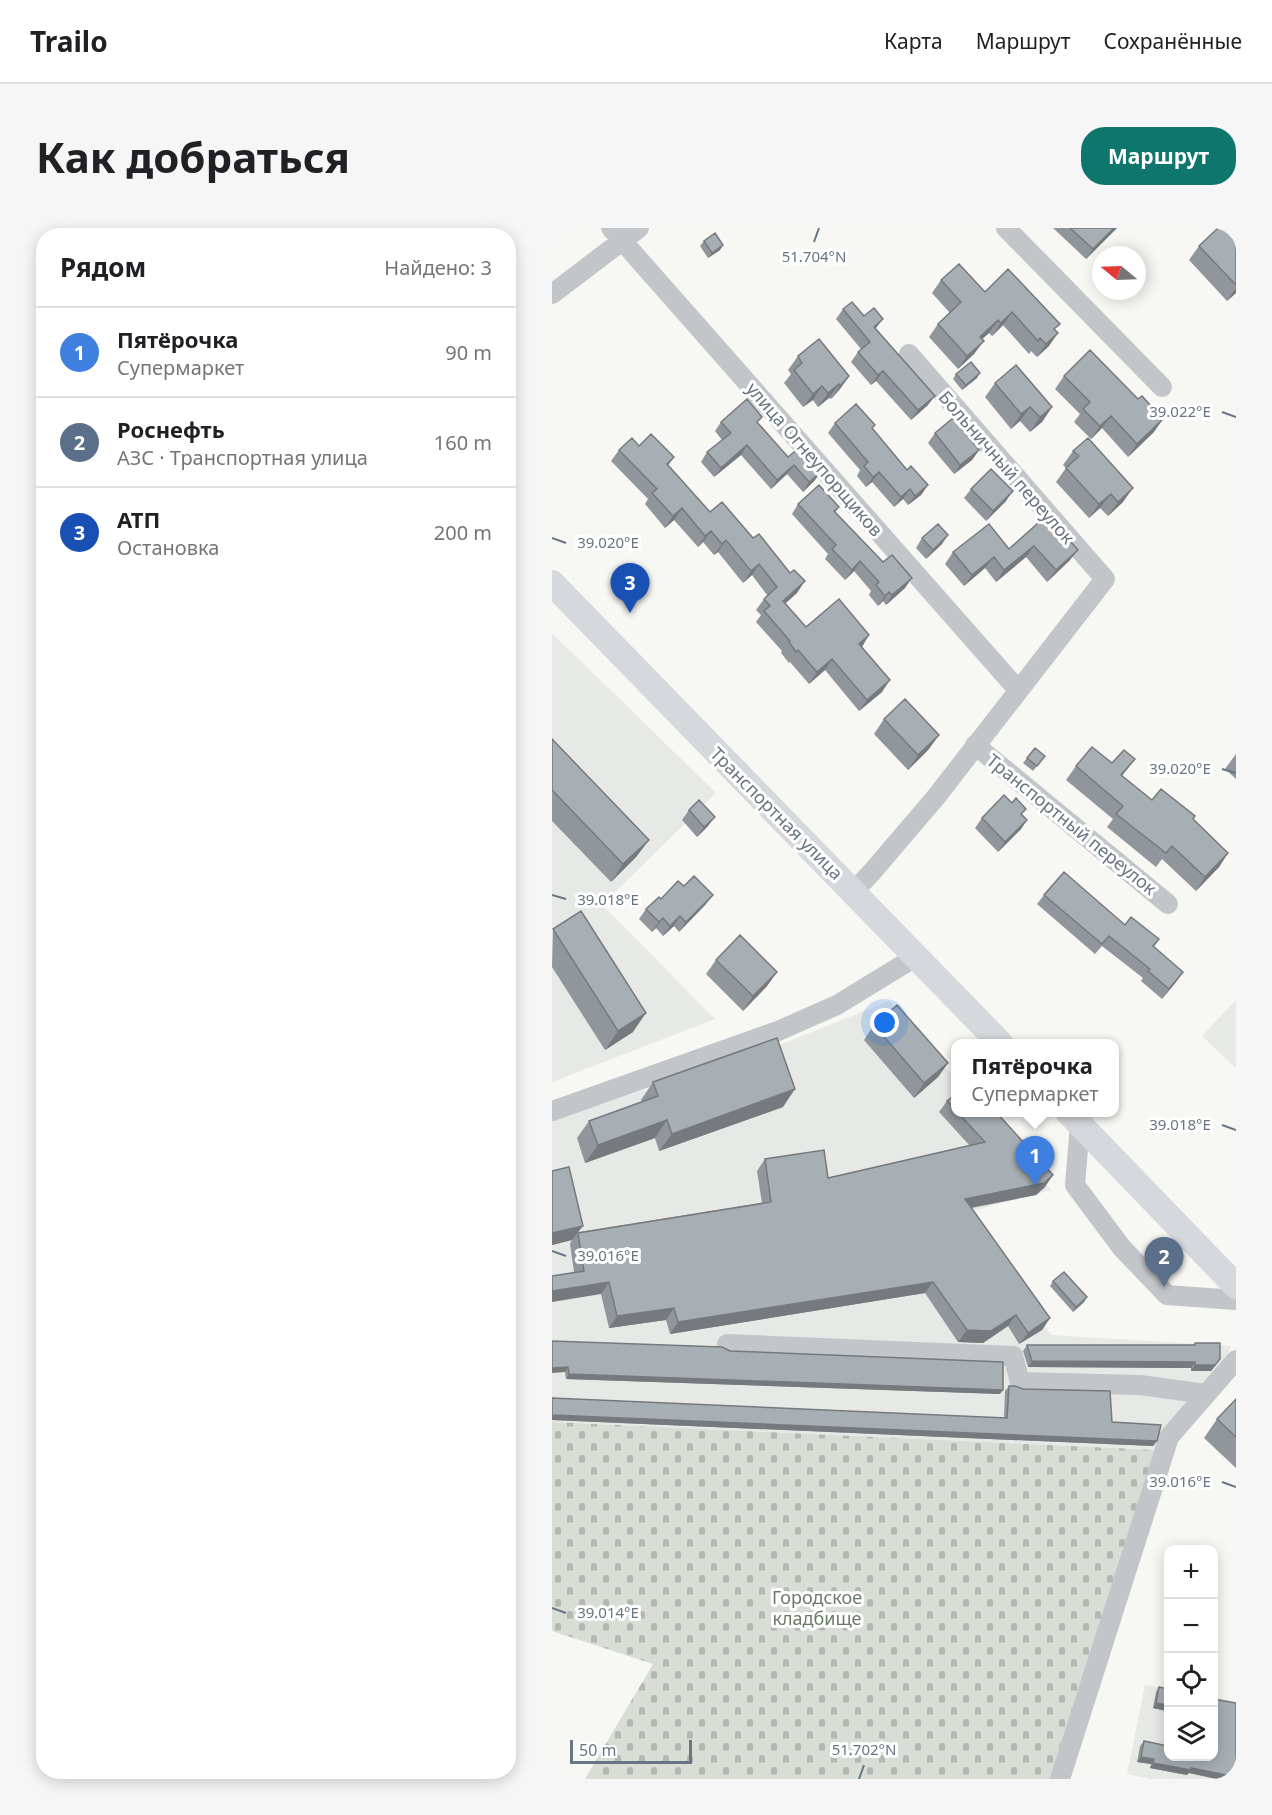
<!DOCTYPE html>
<html lang="ru">
<head>
<meta charset="utf-8">
<style>
  :root { --surface:#fff; --page:#f6f6f6; --text:#202124; --muted:#757577; --line:#e0e0e0; --accent:#0f766e }
  body { margin:0; font-family:"Noto Sans",sans-serif; background:var(--page); color:var(--text) }
  .controls { position:absolute; right:18px; bottom:18px; display:grid; overflow:hidden; border-radius:12px; box-shadow:0 3px 15px #0003 }
  .controls button { width:54px; height:54px; display:grid; place-items:center; padding:0; border:0; border-bottom:2px solid var(--line); background:var(--surface); color:var(--text); font:30px sans-serif }
  .compass { position:absolute; left:540px; top:18px; width:54px; height:54px; border-radius:50%; background:var(--surface); box-shadow:0 3px 15px #0003; rotate:289deg }
  .scale { position:absolute; left:18px; bottom:15px; width:122px; box-sizing:border-box; padding-left:6px; border:3px solid #687583; border-top:0; font-size:16px; line-height:21px; white-space:nowrap; color:#687583; -webkit-text-stroke:4px #fff; paint-order:stroke }
  .you { position:absolute; left:333px; top:795px; width:21px; height:21px; margin:-15px; border:4px solid #fff; border-radius:50%; background:#1a73e8; box-shadow:0 0 0 9px #1a73e833 }
  .badge { display:grid; place-items:center; width:39px; height:39px; border-radius:50%; background:var(--accent); color:#fff; font-size:20px; font-weight:700 }
  .pin { position:absolute; translate:-50% -50px; filter:drop-shadow(0 2px 3px #0008) }
  .pin::after { content:''; position:absolute; top:32px; width:21px; height:18px; background:inherit; clip-path:polygon(0 0,100% 0,50% 100%) }
  .popup { position:absolute; left:399px; top:811px; width:168px; height:78px; box-sizing:border-box; display:grid; place-content:center; border-radius:12px; background:var(--surface); filter:drop-shadow(0 2px 4px #0005); font-size:20px; white-space:nowrap; color:var(--muted) }
  .popup b { font-size:22px; color:var(--text) }
  .popup::after { content:''; position:absolute; left:50%; top:100%; margin-left:-12px; border:12px solid transparent; border-top-color:var(--surface) }
  .list { margin:0; padding:0; list-style:none }
  h2 { display:flex; justify-content:space-between; align-items:center; height:78px; margin:0; padding:0 24px; font-size:26px }
  h2 small { font-size:20px; font-weight:400; color:var(--muted) }
  .list li { display:grid; grid-template-columns:39px 1fr auto; gap:18px; align-items:center; box-sizing:border-box; height:90px; padding:0 24px; border-top:2px solid var(--line) }
  .list b { display:block; font-size:22px; white-space:nowrap }
  .list p { margin:0; font-size:20px; white-space:nowrap; color:var(--muted) }
  .list em { font-size:20px; font-style:normal; color:var(--muted) }
  .icon { flex:none; width:33px; height:33px; fill:none; stroke:currentColor; stroke-width:2; stroke-linecap:round; stroke-linejoin:round }
  .map { position:relative; flex:none; width:684px; height:1551px; overflow:hidden; border-radius:24px }
  header { display:flex; align-items:center; gap:36px; box-sizing:border-box; height:84px; padding:0 30px; background:var(--surface); border-bottom:2px solid var(--line) }
  header strong { font-size:28px }
  nav { display:flex; gap:33px; margin-inline-start:auto; font-size:21px }
  .intro { display:flex; align-items:center; justify-content:space-between; box-sizing:border-box; height:144px; padding:0 36px }
  h1 { margin:0; font-size:42px }
  .button { padding:15px 27px; border-radius:24px; background:var(--accent); color:#fff; font-size:21px; font-weight:700 }
  main { display:flex; gap:36px; padding:0 36px }
  aside { flex:1; background:var(--surface); border-radius:24px; box-shadow:0 3px 15px #0003 }
  .map>svg:first-child { display:block }
  .built { fill:#e7e9e7 }
  .cemetery { fill:url(#cemetery-stones) }
  .lines { fill:none; stroke-linecap:round; stroke-linejoin:round }
  .minor { stroke:#c2c6c9; stroke-width:20 }
  .major { stroke:#d5d8dc; stroke-width:26 }
  .wall { fill:#90969b }
  .shaded-wall { fill:#767a7e }
  .building { fill:#a8afb4; stroke:#767a7e; stroke-width:1.5 }
  .ticks { fill:none; stroke:#687583; stroke-width:2 }
  .labels { text-anchor:middle; dominant-baseline:central; stroke-width:6; stroke-linejoin:round; paint-order:stroke }
  .street-label { font-size:18px; fill:#687583; stroke:#fff }
  .park-label { font-size:18px; fill:#697b66; stroke:#fff }
  .ticks-label { font-size:15px; text-anchor:middle; fill:#687583; stroke:#fff; stroke-width:6; stroke-linejoin:round; paint-order:stroke }
</style>
</head>
<body>
<header>
<strong>Trailo</strong>
<nav><a>Карта</a><a>Маршрут</a><a>Сохранённые</a></nav>
</header>
<div class="intro"><h1>Как добраться</h1><a class="button">Маршрут</a></div>
<main>
<aside>
<h2>Рядом<small>Найдено: 3</small></h2>
<ul class="list">
<li><span class="badge" style="background:#3f7fe0">1</span><div><b>Пятёрочка</b><p>Супермаркет</p></div><em>90 m</em></li>
<li><span class="badge" style="background:#5c6f8a">2</span><div><b>Роснефть</b><p>АЗС · Транспортная улица</p></div><em>160 m</em></li>
<li><span class="badge" style="background:#1a4fb4">3</span><div><b>АТП</b><p>Остановка</p></div><em>200 m</em></li>
</ul>
</aside>
<div class="map">
<svg width="684" height="1551" viewBox="0 0 684 1551">
  <defs>
    <pattern id="cemetery-stones" width="16" height="16" patternUnits="userSpaceOnUse" patternTransform="scale(1.5)"><rect width="16" height="16" fill="#d8ded5"/><path d="M2 7V4a2 2 0 0 1 4 0v3zM10 15v-3a2 2 0 0 1 4 0v3z" fill="#b3b9b2"/></pattern>
  </defs>
  <rect width="100%" height="100%" fill="#f7f7f4"/>
  <path class="built" d="M0 405 164 565 50 677 163 791 0 854Z
    M684 772V840L650 808Z
    M337 773 403 851 404 884 433 885 499 962 413 985 499 1107 679 1118 671 1140 605 1222 0 1194V892L210 824Z
    M593 1457 616 1461V1528H662V1470L684 1475V1551H599L575 1546Z"/>
  <path class="cemetery" d="M0 1194 605 1222 498 1551H33L101 1436 0 1403Z"/>
  <g class="lines">
    <path class="minor" d="M59 0 466 462
      M454 0 610 159
      M0 66 87 0
      M423 517 616 676
      M302 663 320 644 384 569 553 351 357 126
      M0 883 226 803 285 777 365 728
      M528 897 523 957 570 1020 615 1067 684 1072
      M175 1116 461 1128 468 1154 588 1157 654 1166
      M508 1551 617 1209 684 1132"/>
    <path class="major" d="M0 355 449 816
      M516 884 684 1058"/>
  </g>
  <path class="wall" d="M501 0H565L534 31Z
    M684 9V65L675 73 637 32 647 18Z
    M152 13 171 17 168 22 156 30 148 18Z
    M389 52 433 64 503 102 497 118 485 129 479 123 477 126 451 97 440 108 437 105 430 111 422 126 406 141 377 109 386 96 398 85 380 65Z
    M291 81 324 101 376 177 359 192 324 153 319 157 299 134 306 124 309 121 284 91Z
    M246 128 297 148 288 161 279 171 277 170 266 179 261 172 251 179 232 155 239 146 236 142Z
    M404 146 425 150 410 162 401 151Z
    M512 148 602 204 576 229 550 200 539 211 522 194 528 186 503 161Z
    M443 155 500 179 490 194 478 204 468 193 459 201 433 169Z
    M169 194 206 195 236 229 263 252 251 264 235 246 219 261 189 227 162 249 149 234 155 224 170 212 163 203Z
    M283 195 320 200 355 242 376 257 369 267 356 277 351 271 342 279 320 254 314 259 305 248 308 242 276 205Z
    M383 205 427 222 420 232 402 246 376 215Z
    M87 218 122 229 116 238 158 284 245 365 233 375 254 399 309 419 330 464 307 483 273 442 257 456 238 434 237 435 229 425 230 423 204 394 209 387 204 382 212 371 215 367 200 347 191 355 166 324 162 327 151 314 146 319 122 292 113 300 93 276 96 271 59 233 67 222Z
    M521 223 571 274 556 288 548 280 537 290 504 254 514 240 511 237Z
    M419 261 454 273 434 293 412 270Z
    M246 276 287 279 283 285 353 360 334 377 331 373 326 378 317 367 319 363 302 343 293 352 273 331 276 326 240 286Z
    M495 287 526 322 517 333 495 354 474 329 444 354 433 340 412 358 393 336 401 324 457 321Z
    M370 310 390 316 374 331 364 320Z
    M332 491 377 521 356 542 322 506Z
    M0 511 97 612 84 629 59 654 0 593Z
    M483 520 493 528 481 543 471 535Z
    M684 526V551L673 541Z
    M583 531 570 548 600 572 641 591 676 625 667 639 644 663 610 631 604 639 555 599 561 591 514 552 524 538 560 535Z
    M137 582 156 598 145 609 130 592Z
    M470 586 475 592 469 601 446 624 423 600 430 590Z
    M132 658 154 676 127 704 122 698 111 708 104 700 100 704 87 691 94 681 109 671Z
    M492 667 573 697 607 711 602 719 624 754 610 771 589 753 591 750 550 718 543 726 485 676Z
    M1 701 81 804 53 822 0 739Z
    M164 732 225 744 215 758 191 783 154 746Z
    M322 797 396 835 386 849 362 870 312 812Z
    M101 854 231 879 107 923 103 910 33 935 25 910 37 893 90 874 89 872Z
    M404 866V885H445L493 959 484 967 420 980 498 1090 490 1102 467 1116 456 1098 431 1115 406 1114 373 1065 118 1106 114 1092 57 1100 49 1066 22 1044 18 1016 20 1012 0 1017V943L26 1004 210 975 205 943 213 931 276 950 418 918 387 884 395 873Z
    M501 1053 535 1069 532 1074 521 1084 498 1058Z
    M0 1113 178 1123 448 1166 14 1151 13 1144Z
    M643 1115 664 1137 659 1143H639V1140L476 1139 471 1123 475 1117H642Z
    M457 1158 560 1194 605 1213 601 1218 0 1192V1170L452 1190 453 1163Z
    M684 1171V1240L652 1210 665 1191Z
    M607 1459 615 1483 601 1480 604 1464Z
    M592 1513 684 1551H665L637 1545 635 1547 598 1540 599 1536 585 1534 588 1518Z"/>
  <path class="shaded-wall" d="M562 0H565L534 31 541 21Z
    M171 17 168 22 156 30 160 25Z
    M684 60V65L675 73Z
    M460 84 451 97 440 108 449 95Z
    M331 91 324 100 315 109 322 99Z
    M446 92 437 105 418 122 428 109Z
    M506 105 497 118 485 129 494 116Z
    M432 113 422 126 406 141 415 128Z
    M331 143 324 153 319 157 326 147Z
    M428 145 425 150 410 162 414 157Z
    M297 148 288 161 279 171 288 158Z
    M287 156 277 170 266 179 276 165Z
    M270 158 261 172 251 179 261 166Z
    M383 168 376 177 359 192 366 182Z
    M478 179 468 193 459 201 469 186Z
    M500 179 490 194 478 204 488 189Z
    M559 188 550 200 539 211 548 198Z
    M611 191 602 204 576 229 585 216Z
    M195 217 189 227 162 249 169 240Z
    M427 222 420 232 402 246 408 237Z
    M242 237 235 246 219 261 225 252Z
    M270 243 263 252 251 264 257 254Z
    M327 244 320 254 314 259 321 249Z
    M376 257 369 267 356 277 363 268Z
    M581 260 571 274 556 288 566 274Z
    M358 261 351 271 342 279 349 269Z
    M461 263 454 273 434 293 441 283Z
    M559 266 548 280 537 290 547 276Z
    M130 280 122 292 113 300 121 288Z
    M159 303 151 314 146 319 153 308Z
    M396 307 390 316 374 331 381 322Z
    M174 312 166 324 162 327 170 316Z
    M482 318 474 329 444 354 452 342Z
    M526 322 517 333 495 354 504 342Z
    M442 329 433 340 412 358 420 347Z
    M308 333 302 343 293 352 300 342Z
    M207 336 200 347 191 355 199 343Z
    M360 350 353 360 334 377 340 367Z
    M253 353 245 365 224 384 231 373Z
    M337 364 331 373 326 378 333 368Z
    M317 407 310 419 307 416Z
    M280 431 273 442 257 456 265 444Z
    M338 452 330 464 307 483 315 472Z
    M387 507 377 521 356 542 366 527Z
    M163 589 156 598 145 609 152 599Z
    M475 592 469 601 446 624 453 614Z
    M97 612 84 629 59 654 71 636Z
    M676 625 667 639 644 663 653 649Z
    M161 667 154 676 127 704 134 694Z
    M128 688 122 698 111 708 118 698Z
    M111 690 104 700 100 704 107 694Z
    M225 744 215 758 191 783 201 768Z
    M631 744 624 754 610 771 617 761Z
    M94 785 81 804 53 822 66 803Z
    M396 835 386 849 362 870 372 855Z
    M243 861 231 879 107 923 120 906Z
    M115 892 103 910 33 935 46 917Z
    M501 947 493 959 484 967 405 982 413 971Z
    M31 998 20 1012 0 1017V1005Z
    M57 1054 49 1066 0 1074V1063Z
    M381 1054 373 1065 118 1106 126 1094Z
    M535 1069 532 1074 521 1084 524 1079Z
    M122 1080 114 1092 57 1100 65 1088Z
    M464 1087 456 1098 431 1115 406 1114 415 1102Z
    M498 1090 490 1102 467 1116 476 1105Z
    M668 1131 659 1143H639L643 1137Z
    M480 1133 643 1134 639 1140 476 1139Z
    M16 1139 13 1144 0 1145V1140Z
    M17 1146 451 1162 448 1166 14 1151Z
    M0 1187 605 1213 601 1218 0 1192Z
    M604 1475 616 1477V1480L615 1483 601 1480Z
    M589 1529 602 1531 599 1536 585 1534Z
    M601 1535 639 1540 684 1549V1551H665L637 1545 635 1547 598 1540Z"/>
  <path class="building" d="M518 0H562L541 21Z
    M666 0H676L684 9V57L647 18Z
    M163 5 171 17 160 25 152 13Z
    M407 36 433 64 456 41 508 96 502 101 506 105 494 116 488 110 486 113 460 84 449 95 446 92 428 109 432 113 415 128 386 96 409 74 389 52Z
    M300 74 312 88 322 80 331 91 322 99 383 168 366 182 331 143 326 147 306 124 318 114 291 81Z
    M267 111 297 148 288 158 287 156 276 165 270 158 261 166 242 142 250 135 246 128Z
    M538 122 586 171 590 168 611 191 585 216 559 188 548 198 531 181 538 174 512 148Z
    M419 134 428 145 414 157 404 146Z
    M464 137 500 179 488 189 478 179 469 186 443 155Z
    M195 171 210 189 205 194 236 229 247 220 258 233 260 231 270 243 257 254 242 237 225 252 195 217 169 240 155 224 179 205 169 194Z
    M304 176 323 197 320 200 355 242 359 238 376 257 363 268 358 261 349 269 327 244 321 249 312 238 316 234 283 195Z
    M401 190 427 222 408 237 383 205Z
    M99 206 122 229 115 236 158 284 170 274 201 310 207 306 238 345 242 342 253 353 231 373 254 399 287 371 317 407 307 416 338 452 315 472 280 431 265 444 246 422 244 424 237 414 238 413 212 383 218 378 212 371 225 359 207 336 199 343 174 312 170 316 159 303 153 308 130 280 121 288 100 265 105 261 67 222 80 210 87 218Z
    M536 210 581 260 566 274 559 266 547 276 514 240 527 228 521 223Z
    M439 241 461 263 441 283 419 261Z
    M267 257 287 279 282 283 331 334 340 327 360 350 340 367 337 364 333 368 324 357 327 354 308 333 300 342 280 321 284 317 246 276Z
    M495 287 526 322 504 342 482 318 452 342 442 329 420 347 401 324 437 296 457 321Z
    M386 296 396 307 381 322 370 310Z
    M353 471 387 507 366 527 332 491Z
    M0 511 97 612 71 636 0 562Z
    M540 519 560 535 572 522 583 531 569 547 600 572 609 561 643 588 641 591 676 625 653 649 620 618 614 625 564 586 571 578 524 538Z
    M483 520 493 528 485 538 475 530Z
    M452 567 460 575 464 570 474 581 469 586 475 592 453 614 430 590Z
    M147 572 163 589 152 599 137 582Z
    M512 644 573 697 579 689 607 711 601 718 631 744 617 761 596 743 598 741 557 708 550 716 492 667Z
    M142 648 161 667 134 694 128 688 118 698 111 690 107 694 94 681 107 669 109 671 126 653 132 658Z
    M29 683 94 785 66 803 1 701Z
    M188 707 225 744 201 768 164 732Z
    M345 777 396 835 372 855 322 797Z
    M225 810 243 861 120 906 115 892 46 917 37 893 106 868 101 854Z
    M404 866V882L395 873Z
    M406 885H445L501 947 492 955 413 971 498 1090 476 1105 464 1087 439 1103 415 1102 381 1054 126 1094 122 1080 65 1088 57 1054 0 1063V1048L32 1043 26 1005 219 974 213 931 272 922 276 950 433 914Z
    M17 939 31 998 0 1005V943Z
    M512 1044 535 1069 524 1079 501 1053Z
    M0 1113 170 1119 178 1123 451 1134V1162L17 1146 16 1139 0 1140Z
    M643 1115H668V1131L663 1137H643V1134L480 1133 475 1117H643Z
    M457 1158H463L471 1161 558 1163 560 1194 609 1197 605 1213 0 1187V1170L455 1190Z
    M684 1171V1209L665 1191Z
    M607 1459 616 1461V1477L604 1475Z
    M662 1471 684 1475V1549L639 1540V1542L601 1535 602 1531 589 1529 592 1513 616 1518V1528H662Z"/>
  <path class="ticks" d="M262 14 267 0M670 184 684 189M0 310 14 315M670 541 684 545M0 667 14 671M670 897 684 902M0 1023 14 1028M670 1254 684 1259M0 1380 14 1385M307 1551 312 1537"/>
  <g class="labels">
    <g class="street-label">
      <text transform="translate(263 231) rotate(49)">улица Огнеупорщиков</text>
      <text transform="translate(455 239) rotate(49)">Больничный переулок</text>
      <text transform="translate(225 585) rotate(45)">Транспортная улица</text>
      <text transform="translate(520 596) rotate(39)">Транспортный переулок</text>
    </g>
    <g class="park-label">
      <text x="265" y="1369">Городское<tspan x="265" dy="21">кладбище</tspan></text>
    </g>
  </g>
  <g class="ticks-label">
    <text x="262" y="34">51.704°N</text>
    <text x="628" y="189">39.022°E</text>
    <text x="56" y="320">39.020°E</text>
    <text x="628" y="546">39.020°E</text>
    <text x="56" y="677">39.018°E</text>
    <text x="628" y="902">39.018°E</text>
    <text x="56" y="1033">39.016°E</text>
    <text x="628" y="1259">39.016°E</text>
    <text x="56" y="1390">39.014°E</text>
    <text x="312" y="1527">51.702°N</text>
  </g>
</svg>
<div class="controls">
<button>+</button>
<button>−</button>
<button><svg class="icon" aria-label="locate" viewBox="0 0 24 24"><circle cx="12" cy="12" r="6"/><path d="M12 2v4M12 18v4M2 12h4M18 12h4"/></svg></button>
<button><svg class="icon" aria-label="layers" viewBox="0 0 24 24"><path d="M12 4l9 5-9 5-9-5zM3 14l9 5 9-5"/></svg></button>
</div>
<svg class="compass" viewBox="-18 -18 36 36"><path d="M0-13l5 13h-10z" fill="#e53935"/><path d="M0 13l5-13h-10z" fill="#757577"/></svg>
<div class="scale">50 m</div>
<div class="you"></div>
<div class="pin badge" style="left:483px;top:958px;background:#3f7fe0">1</div>
<div class="popup"><b>Пятёрочка</b>Супермаркет</div>
<div class="pin badge" style="left:612px;top:1059px;background:#5c6f8a">2</div>
<div class="pin badge" style="left:78px;top:385px;background:#1a4fb4">3</div>
</div>
</main>
</body>
</html>
